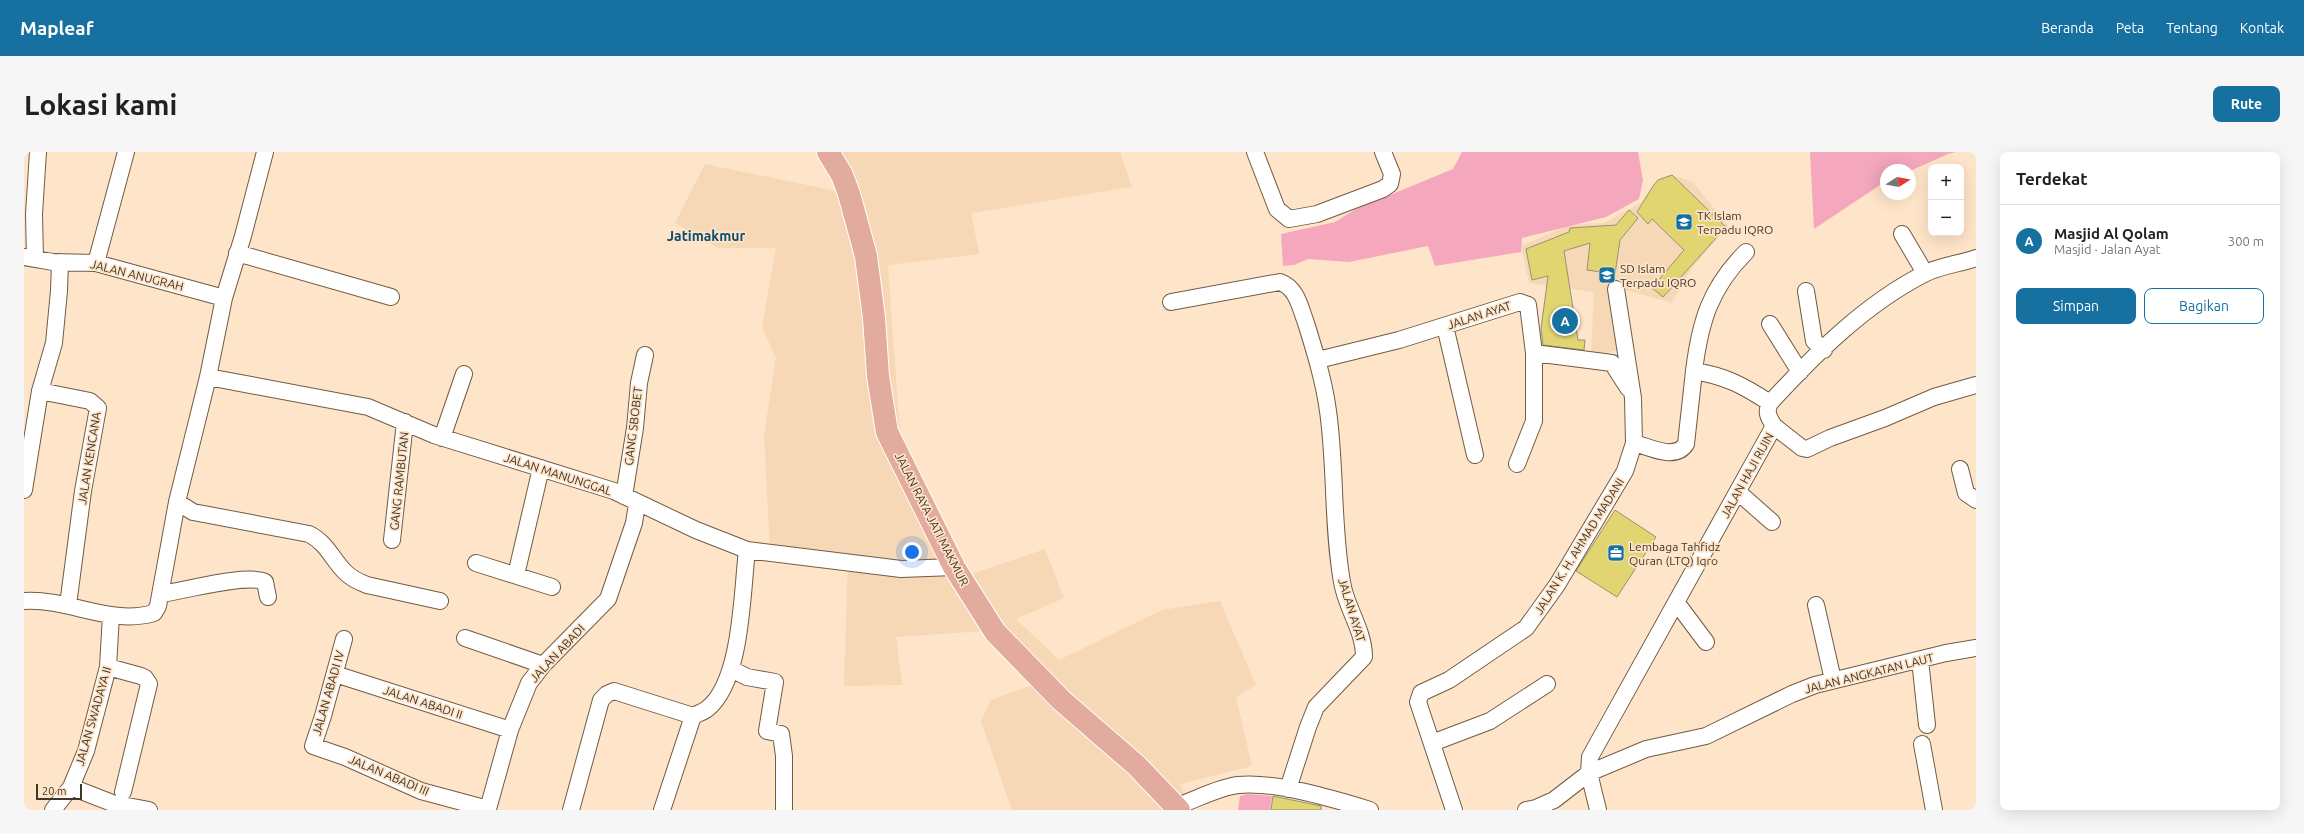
<!DOCTYPE html>
<html lang="id">
<head>
<meta charset="utf-8">
<style>
  :root { --surface:#fff; --page:#f6f6f6; --text:#202124; --muted:#757577; --line:#e0e0e0; --accent:#1671a0 }
  body { margin:0; font-family:Ubuntu,sans-serif; background:var(--page); color:var(--text) }
  .controls { position:absolute; right:12px; top:12px; display:grid; overflow:hidden; border-radius:8px; box-shadow:0 4px 16px #0002 }
  .controls button { width:36px; height:36px; display:grid; place-items:center; padding:0; border:0; border-bottom:1px solid var(--line); background:var(--surface); color:var(--text); font:20px sans-serif }
  .compass { position:absolute; left:1856px; top:12px; width:36px; height:36px; border-radius:50%; background:var(--surface); box-shadow:0 4px 16px #0002; rotate:79deg }
  .scale { position:absolute; left:12px; bottom:10px; width:46px; box-sizing:border-box; padding-left:4px; border:2px solid #40362b; border-top:0; font-size:11px; line-height:14px; white-space:nowrap; color:#40362b; -webkit-text-stroke:3px #fee4c8; paint-order:stroke }
  .you { position:absolute; left:888px; top:400px; width:14px; height:14px; margin:-10px; border:3px solid #fff; border-radius:50%; background:#1a73e8; box-shadow:0 0 0 6px #1a73e833 }
  .badge { display:grid; place-items:center; width:26px; height:26px; border-radius:50%; background:var(--accent); color:#fff; font-size:13px; font-weight:700 }
  .pin { position:absolute; translate:-50% -50%; border:2px solid #fff; box-shadow:0 1px 4px #0006 }
  .list { margin:0; padding:0; list-style:none }
  h2 { display:flex; justify-content:space-between; align-items:center; height:52px; margin:0; padding:0 16px; font-size:17px }
  h2 small { font-size:13px; font-weight:400; color:var(--muted) }
  .list li { display:grid; grid-template-columns:26px 1fr auto; gap:12px; align-items:center; box-sizing:border-box; height:72px; padding:0 16px; border-top:1px solid var(--line) }
  .list b { display:block; font-size:15px; white-space:nowrap }
  .list p { margin:0; font-size:13px; white-space:nowrap; color:var(--muted) }
  .list em { font-size:13px; font-style:normal; color:var(--muted) }
  .actions { display:flex; gap:8px; padding:12px 16px }
  .actions a { flex:1; padding:9px 0; border:1px solid var(--accent); border-radius:8px; text-align:center; font-size:14px; color:var(--accent) }
  .actions .main { background:var(--accent); color:#fff }
  .map { position:relative; flex:none; width:1952px; height:658px; overflow:hidden; border-radius:8px }
  header { display:flex; align-items:center; gap:24px; box-sizing:border-box; height:56px; padding:0 20px; background:var(--accent); color:#fff }
  header strong { font-size:19px }
  nav { display:flex; gap:22px; margin-inline-start:auto; font-size:14px }
  .intro { display:flex; align-items:center; justify-content:space-between; box-sizing:border-box; height:96px; padding:0 24px }
  h1 { margin:0; font-size:28px }
  .button { padding:10px 18px; border-radius:8px; background:var(--accent); color:#fff; font-size:14px; font-weight:700 }
  main { display:flex; gap:24px; padding:0 24px }
  aside { flex:1; background:var(--surface); border-radius:8px; box-shadow:0 4px 16px #0002 }
  .map>svg:first-child { display:block }
  .built { fill:#f6d7b6 }
  .green { fill:#f4a7bd }
  .building { fill:#e1d572; stroke:#969372 }
  .lines { fill:none; stroke-linecap:round; stroke-linejoin:round }
  .street-casing { stroke:#715b43; stroke-width:18 }
  .primary-casing { stroke:#fff; stroke-width:24 }
  .street { stroke:#fff; stroke-width:16 }
  .primary { stroke:#e3ab9d; stroke-width:22 }
  .labels { text-anchor:middle; dominant-baseline:central; stroke-width:3.5; stroke-linejoin:round; paint-order:stroke }
  .poi-label { font-size:12px; fill:#40362b; stroke:#fee4c8; text-anchor:start }
  .street-label { font-size:12px; fill:#40362b; stroke:#fee4c8 }
  .quarter-label { font-size:14px; font-weight:bold; fill:#0e4c6c; stroke:#fee4c8 }
</style>
</head>
<body>
<header>
<strong>Mapleaf</strong>
<nav><a>Beranda</a><a>Peta</a><a>Tentang</a><a>Kontak</a></nav>
</header>
<div class="intro"><h1>Lokasi kami</h1><a class="button">Rute</a></div>
<main>
<div class="map">
<svg width="1952" height="658" viewBox="0 0 1952 658">
  <rect width="100%" height="100%" fill="#fee4c8"/>
  <path class="built" d="M796 0H1096L1108 35 947 61 955 102 864 113 876 283 939 425 1021 397 1040 446 992 467 1035 508 1138 458 1196 449 1232 533 1212 545 1228 614 1156 632 1169 658H988L957 569 967 548 1009 533 960 479 872 485 878 533 820 534 824 409 746 397 740 283 752 206 738 175 752 96H694L651 71 681 12 817 40Z
    M1648 23 1669 30 1704 74 1668 116 1648 151 1598 137V198L1567 203 1570 140 1505 131 1497 94 1545 73 1580 71 1618 50 1634 28Z"/>
  <path class="green" d="M1438 0H1614L1619 28 1615 47 1582 65 1498 86 1497 100 1411 114 1404 94 1325 110 1284 107 1270 113 1259 114 1257 82 1311 70 1332 57 1429 17Z
    M1786 0H1932L1924 2 1886 19 1862 18V29L1790 77Z
    M1224 642 1248 644 1246 658H1214L1216 644Z"/>
  <path class="building" d="M1648 23 1702 75 1639 145 1628 136 1660 98 1628 67 1624 72 1613 60 1629 34 1634 28Z
    M1605 58 1614 66 1596 88 1591 122 1563 118 1566 91 1540 99 1554 188H1561L1560 198 1519 193 1517 177 1524 124 1508 128 1502 97 1545 80 1546 76 1592 73Z
    M1591 358 1632 385 1593 445 1552 419Z
    M1249 644 1297 654V658H1247Z"/>
  <g class="lines">
    <g class="street-casing">
      <path id="street" d="M1231 0 1253 57 1265 67 1293 62 1359 37 1366 32 1368 22 1359 0
        M1878 82 1901 121
        M213 101 367 145
        M0 105 29 110 72 111 200 146
        M11 106 10 62 14 0
        M72 111 102 0
        M1782 139 1790 189 1800 198
        M1147 150 1256 130C1273 136 1276 155 1282 171 1291 200 1300 229 1304 259 1312 315 1308 374 1318 430 1322 456 1340 478 1340 505L1292 555 1284 575 1264 637
        M1746 172 1776 220
        M1421 174 1451 303
        M1510 201 1588 211 1604 236
        M1294 208 1375 188 1496 150 1504 153 1510 201V269L1493 312
        M1670 219C1676 170 1686 136 1722 100
        M184 225 344 255 410 283 590 339 672 378 723 398 877 417 930 415
        M16 239 66 249 74 256 59 339 44 453
        M1750 274 1778 296 1783 297 1806 286 1861 266 1910 245 1952 233
        M418 286 440 222
        M1610 291C1626 295 1651 309 1662 292L1670 219C1702 224 1720 234 1746 251
        M1936 317 1942 341 1952 348
        M0 338 16 239 30 191 35 139 36 110
        M1714 340 1748 370
        M600 344 611 276 615 231 621 203
        M153 350 169 360 285 382C303 391 308 407 321 420 327 426 335 430 343 433L416 449
        M368 388 381 270
        M452 411 528 435
        M492 423 517 316
        M137 442C159 439 224 421 241 430L244 445
        M0 449C44 446 87 474 130 461L134 454 153 350 184 225 200 146 219 84 241 0
        M1652 450 1682 490
        M1792 453 1809 528
        M441 486 519 513
        M320 487 299 564 289 594 321 605 397 639 464 657 486 578 505 531 519 513 584 447 610 371 613 352
        M1896 508 1903 573
        M84 515 117 524 121 526 125 532 99 640
        M707 517 723 525 751 530 743 579 757 582 760 604V658
        M311 522 486 578
        M1408 591 1466 569 1523 532
        M1898 592 1910 658
        M47 635 88 651 125 658
        M1153 654C1171 648 1195 635 1214 633 1251 629 1310 647 1346 658
        M29 658 47 635 62 599 84 515 87 463
        M547 658 577 548 583 542 590 539 669 564
        M638 658 669 564C673 562 679 560 683 557 718 530 718 439 723 398
        M1430 658 1394 550 1397 541 1425 528 1502 476 1533 433 1601 319 1610 291 1609 246 1592 137
        M1502 658 1512 656 1530 648 1565 621 1622 597 1682 584 1768 542 1791 533 1922 501 1952 496
        M1574 658 1565 621 1566 605 1750 274C1745 266 1741 260 1746 251 1790 203 1841 152 1900 122 1915 114 1935 112 1952 106"/>
    </g>
    <g class="primary-casing">
      <path id="primary" d="M804 0 818 23 825 42 842 104 850 166 854 224 863 280 930 415 971 480 1037 548 1112 613 1155 658"/>
    </g>
    <use href="#street" class="street"/>
    <use href="#primary" class="primary"/>
  </g>
  <defs>
    <g id="school-square" transform="scale(0.9)"><rect x="-9" y="-9" width="18" height="18" rx="4" fill="#1671a0" stroke="#fee4c8"/><path d="M0-5L7-2L0 1L-7-2ZM-4 1L0 2.5L4 1V4Q0 6-4 4Z" fill="#fff"/></g>
    <g id="office-square" transform="scale(0.9)"><rect x="-9" y="-9" width="18" height="18" rx="4" fill="#1671a0" stroke="#fee4c8"/><path d="M-6-3h4V-5.5h4V-3h4V5H-6ZM-1-4.5V-3h2v-1.5ZM-6 0V1H6V0Z" fill="#fff"/></g>
  </defs>
  <g fill-rule="evenodd">
    <use href="#school-square" x="1660" y="70"/>
    <use href="#school-square" x="1583" y="123"/>
    <use href="#office-square" x="1592" y="401"/>
  </g>
  <g class="labels">
    <g class="poi-label">
      <text x="1673" y="63">TK Islam<tspan x="1673" dy="14">Terpadu IQRO</tspan></text>
      <text x="1596" y="116">SD Islam<tspan x="1596" dy="14">Terpadu IQRO</tspan></text>
      <text x="1605" y="394">Lembaga Tahfidz<tspan x="1605" dy="14">Quran (LTQ) Iqro</tspan></text>
    </g>
    <g class="street-label">
      <text transform="translate(113 123) rotate(14)">JALAN ANUGRAH</text>
      <text transform="translate(1455 163) rotate(-18)">JALAN AYAT</text>
      <text transform="translate(609 274) rotate(-83)">GANG SBOBET</text>
      <text transform="translate(65 306) rotate(-81)">JALAN KENCANA</text>
      <text transform="translate(534 322) rotate(18)">JALAN MANUNGGAL</text>
      <text transform="translate(1723 323) rotate(-61)">JALAN HAJI RIJIN</text>
      <text transform="translate(375 329) rotate(-84)">GANG RAMBUTAN</text>
      <text transform="translate(908 367) rotate(63)">JALAN RAYA JATI MAKMUR</text>
      <text transform="translate(1555 394) rotate(-58)">JALAN K. H. AHMAD MADANI</text>
      <text transform="translate(1328 458) rotate(73)">JALAN AYAT</text>
      <text transform="translate(533 501) rotate(-47)">JALAN ABADI</text>
      <text transform="translate(1845 521) rotate(-14)">JALAN ANGKATAN LAUT</text>
      <text transform="translate(304 541) rotate(-74)">JALAN ABADI IV</text>
      <text transform="translate(399 550) rotate(18)">JALAN ABADI II</text>
      <text transform="translate(69 564) rotate(-74)">JALAN SWADAYA II</text>
      <text transform="translate(365 623) rotate(23)">JALAN ABADI III</text>
    </g>
    <g class="quarter-label">
      <text x="682" y="84">Jatimakmur</text>
    </g>
  </g>
</svg>
<div class="controls">
<button>+</button>
<button>−</button>
</div>
<svg class="compass" viewBox="-18 -18 36 36"><path d="M0-13l5 13h-10z" fill="#e53935"/><path d="M0 13l5-13h-10z" fill="#757577"/></svg>
<div class="scale">20 m</div>
<div class="you"></div>
<div class="pin badge" style="left:1541px;top:169px">A</div>
</div>
<aside>
<h2>Terdekat<small></small></h2>
<ul class="list">
<li><span class="badge">A</span><div><b>Masjid Al Qolam</b><p>Masjid · Jalan Ayat</p></div><em>300 m</em></li>
</ul>
<div class="actions"><a class="main">Simpan</a><a>Bagikan</a></div>
</aside>
</main>
</body>
</html>
